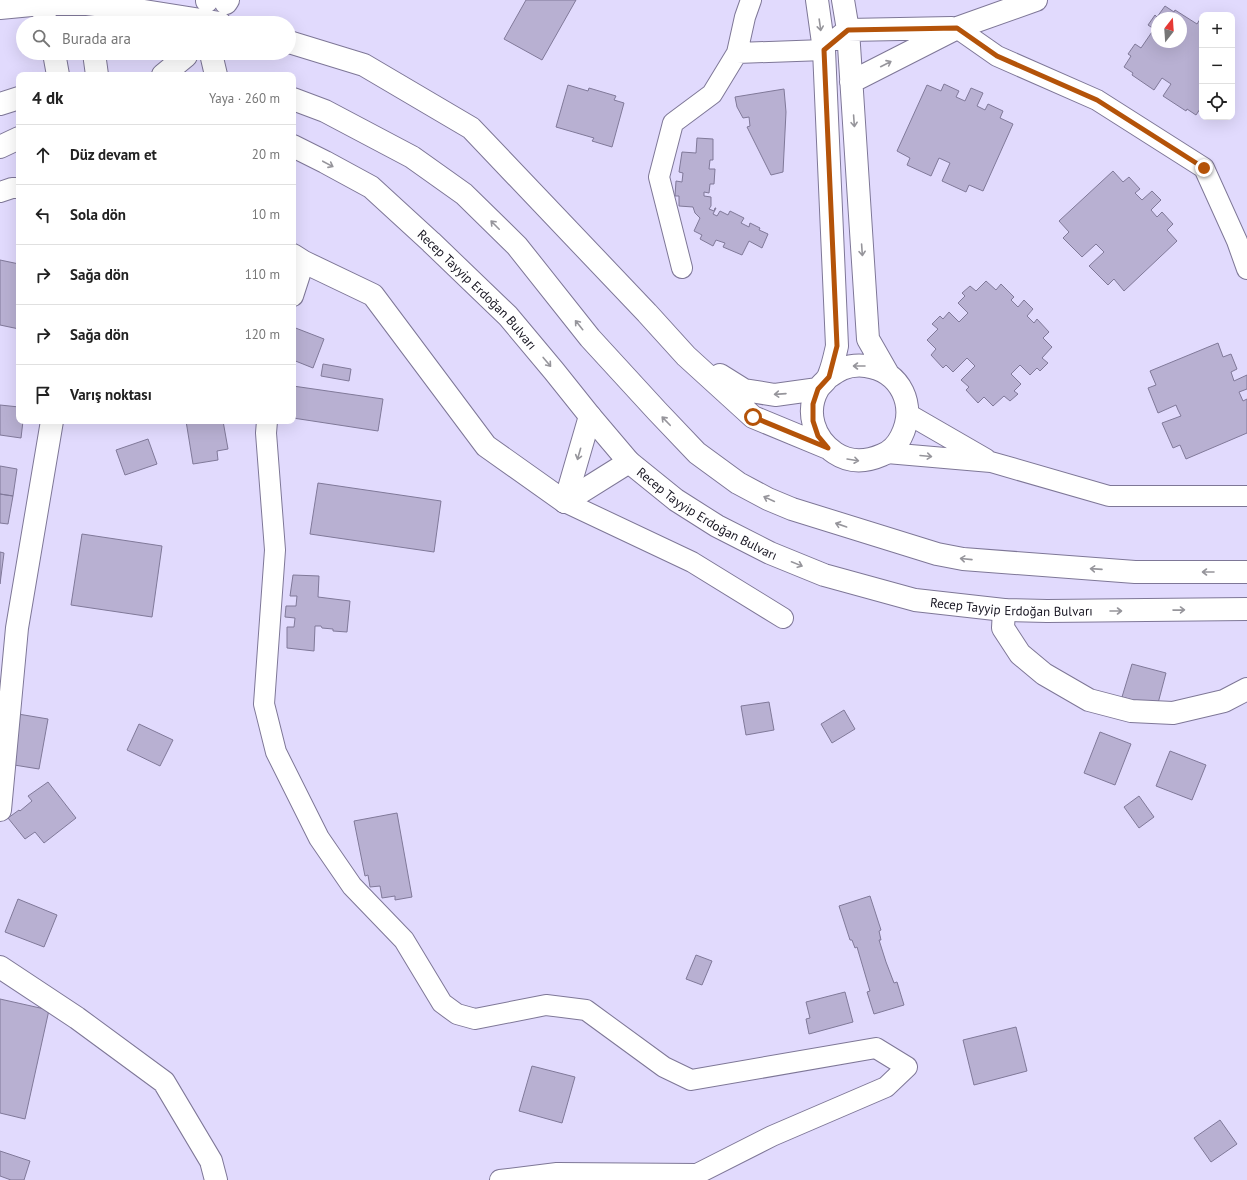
<!DOCTYPE html>
<html lang="tr">
<head>
<meta charset="utf-8">
<style>
  :root { --surface:#fff; --page:#f6f6f6; --text:#222; --muted:#767676; --line:#e0e0e0 }
  body { margin:0; font-family:"PT Sans",sans-serif; background:var(--page); color:var(--text) }
  .controls { position:absolute; right:12px; top:12px; display:grid; overflow:hidden; border-radius:8px; box-shadow:0 4px 16px #0002 }
  .controls button { width:36px; height:36px; display:grid; place-items:center; padding:0; border:0; border-bottom:1px solid var(--line); background:var(--surface); color:var(--text); font:20px sans-serif }
  .compass { position:absolute; left:1151px; top:12px; width:36px; height:36px; border-radius:50%; background:var(--surface); box-shadow:0 4px 16px #0002; rotate:17deg }
  .stop { position:absolute; width:12px; height:12px; margin:-9px; border:3px solid #b45309; border-radius:50%; background:#fff }
  .stop.end { background:#b45309; border-color:#fff; box-shadow:0 1px 4px #0008 }
  .list { margin:0; padding:0; list-style:none }
  h2 { display:flex; justify-content:space-between; align-items:center; height:52px; margin:0; padding:0 16px; font-size:17px }
  h2 small { font-size:13px; font-weight:400; color:var(--muted) }
  .list li { display:grid; grid-template-columns:26px 1fr auto; gap:12px; align-items:center; box-sizing:border-box; height:60px; padding:0 16px; border-top:1px solid var(--line) }
  .list b { display:block; font-size:15px; white-space:nowrap }
  .list em { font-size:13px; font-style:normal; color:var(--muted) }
  .icon { flex:none; width:22px; height:22px; fill:none; stroke:currentColor; stroke-width:2; stroke-linecap:round; stroke-linejoin:round }
  .map { position:relative; flex:none; width:1247px; height:1180px; overflow:hidden }
  .search { position:absolute; background:var(--surface); box-shadow:0 4px 16px #0002; left:16px; top:16px; width:280px; height:44px; display:flex; align-items:center; gap:10px; box-sizing:border-box; padding:0 14px; border-radius:22px; color:var(--muted); font-size:15px }
  .panel { position:absolute; background:var(--surface); box-shadow:0 4px 16px #0002; left:16px; top:72px; width:280px; height:352px; border-radius:8px }
  .map>svg:first-child { display:block }
  .building { fill:#b8b0d2; stroke:#807999; fill-rule:evenodd }
  .lines { fill:none; stroke-linecap:round; stroke-linejoin:round }
  .street-casing { stroke:#7e7797; stroke-width:22 }
  .secondary-casing { stroke:#7e7797; stroke-width:24 }
  .primary-casing { stroke:#7e7797; stroke-width:24 }
  .street { stroke:#fff; stroke-width:20 }
  .secondary { stroke:#fff; stroke-width:22 }
  .primary { stroke:#fff; stroke-width:22 }
  .oneway { stroke:#96959b }
  .route { stroke:#b45309; stroke-width:5 }
  .labels { text-anchor:middle; dominant-baseline:central; stroke-width:4; stroke-linejoin:round; paint-order:stroke }
  .street-label { font-size:13px; fill:#161420; stroke:#eee9ff }
</style>
</head>
<body>
<div class="map">
<svg width="1247" height="1180" viewBox="0 0 1247 1180">
  <rect width="100%" height="100%" fill="#e1dafd"/>
  <path class="building" d="M526 0H576L542 60 504 39Z
    M1165 6 1174 12 1175 10 1197 24 1202 16V106L1196 115 1187 109 1186 111 1163 96 1171 84 1162 78 1154 90 1132 75 1133 73 1124 67 1131 56 1128 54 1135 44 1141 48 1154 29 1148 25 1155 15 1157 17ZM1157 18H1181V42H1157Z
    M944 84 959 91 956 97 965 101 971 88 983 93 977 106 985 110 988 104 1003 111 1000 118 1013 124 983 191 969 185 966 192 942 181 950 163 939 158 931 176 907 165 910 158 897 151 927 85 941 91Z
    M568 85 588 91 589 88 616 96 614 100 624 103 612 147 592 141 594 138 556 127Z
    M784 89 786 112 783 172 771 175 747 127 750 126 749 117 743 118 737 107 735 97Z
    M697 138 713 139V160H710L709 169H715L714 184H710L709 193 704 192V196L711 197V206L709 209 714 211 715 208H716L713 214 717 216 720 211 728 215 730 211 744 218 741 223 749 227 750 223 760 228 759 230 768 234 762 248 749 241 742 255 723 247 725 243 716 240 713 246 700 239 702 235 694 231 700 218 695 213 693 207 679 206V196H675L676 181 682 182 683 173 679 172 682 152 696 153Z
    M1113 171 1123 182 1129 177 1140 189 1135 193 1142 200 1152 191 1161 200 1151 210 1157 217 1162 212 1173 224 1167 230 1177 241 1124 291 1114 279 1108 285 1089 266 1104 252 1096 244 1082 257 1063 238 1069 232 1059 221Z
    M0 260 19 264V329L0 325Z
    M986 281 996 290 1001 284 1014 297 1011 300 1018 307 1024 300 1033 309 1027 316 1034 323 1037 319 1049 332 1043 338 1052 347 1042 358 1048 363 1040 371 1037 368 1030 375 1020 365 1011 374 1021 384 1014 391 1018 394 1010 401 1004 396 993 406 984 397 978 403 966 390 969 387 961 380 975 366 967 358 953 372 946 365 943 368 931 355 936 349 927 340 938 329 932 324 940 316 943 319 949 312 959 322 968 313 958 303 965 296 962 293 970 286 976 291Z
    M293 327 324 339 313 368 293 360Z
    M1218 343 1223 357 1231 354 1237 369 1231 372 1234 381 1247 375V389L1239 392 1243 401 1247 399V433L1186 459 1180 445 1173 448 1162 423 1181 416 1178 410 1176 405 1158 413 1148 388 1156 385 1150 371Z
    M323 364 351 369 349 381 321 376Z
    M293 386 383 399 378 431 293 418Z
    M0 405 19 407V421H23L21 438 0 435Z
    M186 421H223L228 449 217 451 218 460 193 464Z
    M148 439 157 464 125 475 116 450Z
    M0 466 17 469 13 496 0 494Z
    M318 483 441 501 434 552 310 534Z
    M0 494 13 496 8 524 0 523Z
    M82 534 162 546 152 617 71 605Z
    M0 552 4 553 0 584Z
    M293 575 319 576 318 597 350 601 347 632 333 631V629L322 628 321 626H315L314 651 287 648V627H294L295 618 285 617 286 606H296L297 596H290Z
    M1132 664 1166 673 1157 707 1122 697Z
    M769 702 774 730 746 735 741 706Z
    M844 710 855 729 832 743 821 724Z
    M18 714 48 719 39 769 8 764Z
    M139 724 173 740 160 766 127 750Z
    M1100 732 1131 744 1115 785 1084 773Z
    M1170 751 1206 765 1192 800 1156 786Z
    M48 782 76 818 44 843 35 832 25 839 8 818 19 810 20 811 32 801 28 796Z
    M1139 796 1154 817 1139 828 1124 807Z
    M397 813 412 897 395 900V896L382 898 380 886 370 887 368 875 365 876 354 821Z
    M870 896 881 930 879 931 881 940H879L886 962 894 983 897 982 904 1005 874 1014 867 992 870 991 857 947 855 948 852 940H850L839 906Z
    M18 899 57 915 44 947 5 932Z
    M696 955 712 961 702 985 686 979Z
    M845 992 853 1022 809 1034 806 1019 810 1018 806 1002Z
    M0 999 49 1010 25 1119 0 1113Z
    M1016 1027 1027 1071 974 1085 963 1040Z
    M532 1066 575 1077 562 1123 519 1111Z
    M1220 1120 1237 1144 1211 1162 1194 1138Z
    M0 1151 30 1161 24 1180H11L0 1176Z"/>
  <g class="lines">
    <g class="street-casing">
      <path id="street" d="M751 0 745 17 737 53 824 50
        M957 28 997 56 1097 100 1204 168 1237 241 1247 269
        M0 192 12 188H19
        M682 268 659 177 673 123 712 94 737 53
        M293 296 304 262
        M908 414 986 459
        M267 421 266 433 275 550 264 704 276 752 319 838 352 886 404 940 442 1003 457 1014 475 1019 546 1005 586 1010 664 1067 691 1080 876 1048 907 1067 886 1087 772 1136 697 1174 557 1173 500 1180
        M887 453 991 462 1109 496H1247
        M565 502 692 562 783 618"/>
    </g>
    <g class="secondary-casing">
      <path id="secondary" d="M817 0 824 50 837 346C835 355 833 365 829 375 827 381 821 384 818 389 805 412 814 439 835 453 850 463 866 462 882 455 890 452 897 445 901 437 917 406 901 371 866 366 858 365 849 366 842 369 837 371 833 374 829 377
        M843 0 848 30 868 339 888 374
        M46 23 42 4H87L131 9 220 23
        M837 39 848 30 952 28
        M289 42 364 65 471 128 647 313 686 356 753 417 828 448
        M54 53 58 75
        M94 53 97 75
        M851 82 957 28 1036 0
        M293 255 304 262 373 295 486 446 565 502
        M720 375 744 390 775 395 818 389
        M0 810 17 628 52 421
        M0 967 77 1018 164 1082 211 1161 216 1180"/>
    </g>
    <g class="primary-casing">
      <g id="primary">
        <path d="M207 1V0"/>
        <path d="M226 3 228 0"/>
        <path d="M0 8 42 4"/>
        <path d="M213 53 212 58 216 75"/>
        <path d="M163 75 186 56 187 53"/>
        <path d="M293 99 325 111 412 157 464 194 517 246 590 338 657 411 697 453 738 483 768 499 792 509 937 554 963 559 1135 572H1247"/>
        <path d="M0 104 19 98"/>
        <path id="s1" d="M293 146 325 162 371 187 431 242 508 316 554 371 590 416 629 462 676 500 717 526 770 553 824 575 915 600 1004 610 1047 611 1247 609"/>
        <path d="M0 147 19 138"/>
        <path d="M565 502 590 416"/>
        <path d="M565 502 629 462"/>
        <path d="M1004 610 1003 628 1020 654 1044 674 1089 700 1131 711 1173 713 1224 701 1247 689"/>
      </g>
    </g>
    <use href="#street" class="street"/>
    <use href="#secondary" class="secondary"/>
    <use href="#primary" class="primary"/>
  </g>
  <defs><path id="oneway-shaft" d="M-6 0H5M1.5-3L5.5 0L1.5 3" fill="none" stroke-width="1.6" stroke-linecap="round" stroke-linejoin="round"/></defs>
  <g class="oneway">
    <use href="#oneway-shaft" transform="translate(820 25) rotate(82)"/>
    <use href="#oneway-shaft" transform="translate(886 64) rotate(-27)"/>
    <use href="#oneway-shaft" transform="translate(854 121) rotate(86)"/>
    <use href="#oneway-shaft" transform="translate(328 164) rotate(28)"/>
    <use href="#oneway-shaft" transform="translate(495 225) rotate(-135)"/>
    <use href="#oneway-shaft" transform="translate(862 250) rotate(86)"/>
    <use href="#oneway-shaft" transform="translate(579 325) rotate(-129)"/>
    <use href="#oneway-shaft" transform="translate(547 362) rotate(50)"/>
    <use href="#oneway-shaft" transform="translate(859 366) rotate(180)"/>
    <use href="#oneway-shaft" transform="translate(780 394) rotate(176)"/>
    <use href="#oneway-shaft" transform="translate(666 421) rotate(-134)"/>
    <use href="#oneway-shaft" transform="translate(579 454) rotate(106)"/>
    <use href="#oneway-shaft" transform="translate(926 456) rotate(5)"/>
    <use href="#oneway-shaft" transform="translate(853 460) rotate(9)"/>
    <use href="#oneway-shaft" transform="translate(769 499) rotate(-155)"/>
    <use href="#oneway-shaft" transform="translate(841 525) rotate(-161)"/>
    <use href="#oneway-shaft" transform="translate(966 559) rotate(-174)"/>
    <use href="#oneway-shaft" transform="translate(797 564) rotate(22)"/>
    <use href="#oneway-shaft" transform="translate(1096 569) rotate(-176)"/>
    <use href="#oneway-shaft" transform="translate(1208 572) rotate(180)"/>
    <use href="#oneway-shaft" transform="translate(1179 610) rotate(-1)"/>
    <use href="#oneway-shaft" transform="translate(1116 611)"/>
  </g>
  <g class="lines">
    <path class="route" d="M753 417 828 448 818 436 813 421V404L818 389 829 377 837 346 824 50 848 30 957 28 997 56 1097 100 1204 168"/>
  </g>
  <g class="labels">
    <g class="street-label">
      <text stroke="none"><textPath href="#s1" startOffset="236">Recep Tayyip Erdoğan Bulvarı</textPath></text>
      <text stroke="none"><textPath href="#s1" startOffset="560">Recep Tayyip Erdoğan Bulvarı</textPath></text>
      <text stroke="none"><textPath href="#s1" startOffset="884">Recep Tayyip Erdoğan Bulvarı</textPath></text>
    </g>
  </g>
</svg>
<div class="controls">
<button>+</button>
<button>−</button>
<button><svg class="icon" aria-label="locate" viewBox="0 0 24 24"><circle cx="12" cy="12" r="6"/><path d="M12 2v4M12 18v4M2 12h4M18 12h4"/></svg></button>
</div>
<svg class="compass" viewBox="-18 -18 36 36"><path d="M0-13l5 13h-10z" fill="#e53935"/><path d="M0 13l5-13h-10z" fill="#767676"/></svg>
<div class="stop" style="left:753px;top:417px"></div>
<div class="stop end" style="left:1204px;top:168px"></div>
<div class="search"><svg class="icon" aria-label="search" viewBox="0 0 24 24"><circle cx="10" cy="10" r="6"/><path d="M15 15l6 6"/></svg>Burada ara</div>
<section class="panel">
<h2>4 dk<small>Yaya · 260 m</small></h2>
<ul class="list">
<li><svg class="icon" aria-label="ahead" viewBox="0 0 24 24"><path d="M12 20V5M6 11l6-6 6 6"/></svg><div><b>Düz devam et</b></div><em>20 m</em></li>
<li><svg class="icon" aria-label="left" viewBox="0 0 24 24"><path d="M17 20v-9H6M10 6l-5 5 5 5"/></svg><div><b>Sola dön</b></div><em>10 m</em></li>
<li><svg class="icon" aria-label="right" viewBox="0 0 24 24"><path d="M7 20v-9h11M14 6l5 5-5 5"/></svg><div><b>Sağa dön</b></div><em>110 m</em></li>
<li><svg class="icon" aria-label="right" viewBox="0 0 24 24"><path d="M7 20v-9h11M14 6l5 5-5 5"/></svg><div><b>Sağa dön</b></div><em>120 m</em></li>
<li><svg class="icon" aria-label="arrive" viewBox="0 0 24 24"><path d="M6 21V4h12l-3 4 3 4H6"/></svg><div><b>Varış noktası</b></div></li>
</ul>
</section>
</div>
</body>
</html>
